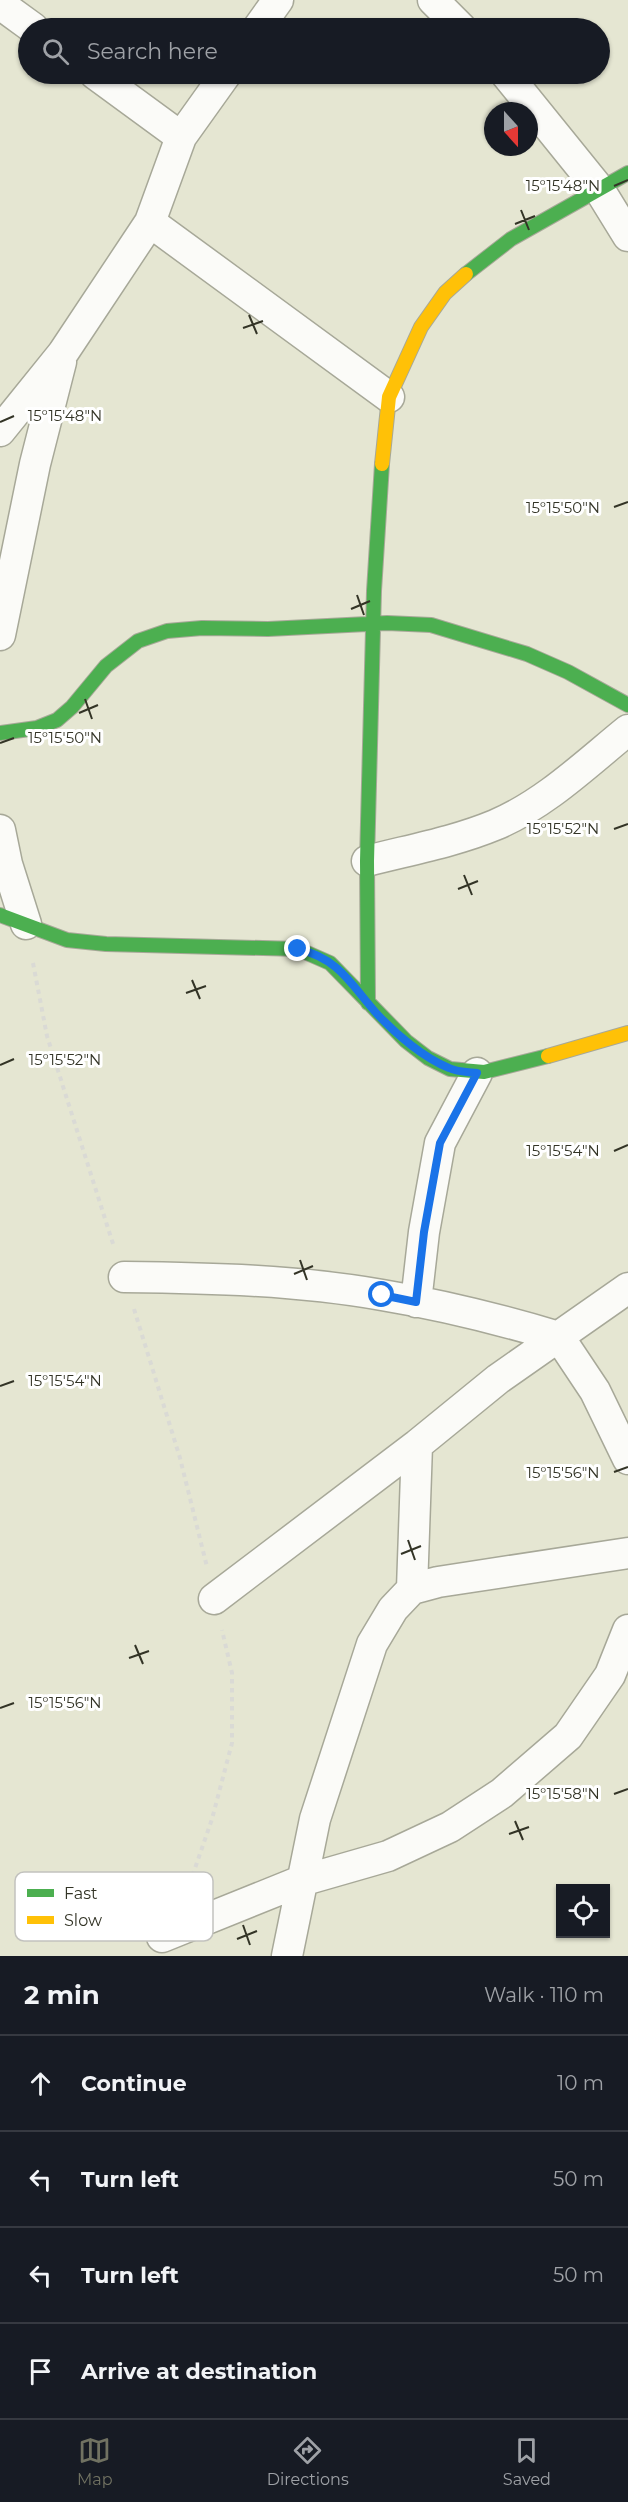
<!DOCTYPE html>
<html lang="en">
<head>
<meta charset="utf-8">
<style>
  :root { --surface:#171b24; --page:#242831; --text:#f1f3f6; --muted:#9ea1a6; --line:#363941; --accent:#717262 }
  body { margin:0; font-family:Montserrat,sans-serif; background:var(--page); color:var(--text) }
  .controls { position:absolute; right:18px; bottom:18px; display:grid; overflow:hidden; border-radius:0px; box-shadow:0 2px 4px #0004 }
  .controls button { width:54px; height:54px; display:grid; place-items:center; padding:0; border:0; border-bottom:2px solid var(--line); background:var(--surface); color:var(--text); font:30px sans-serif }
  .compass { position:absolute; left:484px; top:102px; width:54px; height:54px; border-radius:50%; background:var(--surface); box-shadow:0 2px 4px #0004; rotate:159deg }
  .stop { position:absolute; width:18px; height:18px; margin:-14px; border:4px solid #1a73e8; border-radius:50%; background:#fff }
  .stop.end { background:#1a73e8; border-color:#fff; box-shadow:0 2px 6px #0008 }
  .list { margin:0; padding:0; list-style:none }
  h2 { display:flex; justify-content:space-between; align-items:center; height:78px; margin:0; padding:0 24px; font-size:26px }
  h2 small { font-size:20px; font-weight:400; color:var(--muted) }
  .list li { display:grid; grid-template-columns:39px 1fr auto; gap:18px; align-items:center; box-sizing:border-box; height:96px; padding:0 24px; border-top:2px solid var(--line) }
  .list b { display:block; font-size:22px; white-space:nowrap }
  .list em { font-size:20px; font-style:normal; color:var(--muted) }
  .icon { flex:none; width:33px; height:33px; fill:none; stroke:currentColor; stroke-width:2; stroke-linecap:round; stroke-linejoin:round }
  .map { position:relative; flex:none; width:628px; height:1956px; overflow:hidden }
  .search { position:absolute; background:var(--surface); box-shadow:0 2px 4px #0004; left:18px; right:18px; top:18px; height:66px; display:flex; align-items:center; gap:15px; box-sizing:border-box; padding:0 21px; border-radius:33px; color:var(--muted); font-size:22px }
  .sheet { height:462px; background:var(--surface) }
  nav { display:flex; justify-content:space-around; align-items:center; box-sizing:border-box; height:84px; border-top:2px solid var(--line); background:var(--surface); font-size:16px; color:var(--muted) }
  nav a { display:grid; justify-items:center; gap:3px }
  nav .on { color:var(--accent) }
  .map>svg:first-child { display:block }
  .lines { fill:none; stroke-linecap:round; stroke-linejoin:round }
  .street-casing { stroke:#a7a898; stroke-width:33 }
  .fast-casing { stroke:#a7a898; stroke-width:16 }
  .slow-casing { stroke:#a7a898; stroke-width:16 }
  .path { stroke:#dadad5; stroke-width:4; stroke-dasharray:4.5 4.5; stroke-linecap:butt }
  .street { stroke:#fbfbf8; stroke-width:30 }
  .fast { stroke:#4caf50; stroke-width:14 }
  .slow { stroke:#ffc107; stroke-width:14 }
  .route { stroke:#1a73e8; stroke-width:8 }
  .ticks { fill:none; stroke:#333426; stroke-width:2 }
  .key { fill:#fff; stroke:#c2c2be; stroke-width:1.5 }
  .key-label { font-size:16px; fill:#333426 }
  .ticks-label { font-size:15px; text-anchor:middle; fill:#333426; stroke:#fff; stroke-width:6; stroke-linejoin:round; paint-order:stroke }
</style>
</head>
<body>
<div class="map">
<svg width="628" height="1956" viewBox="0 0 628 1956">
  <rect width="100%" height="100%" fill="#e5e6d2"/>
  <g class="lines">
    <g class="street-casing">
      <path id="street" d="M433 0 461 28
        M0 4 33 28
        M258 28 278 0
        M95 74 181 137
        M506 74 599 189 628 236
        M150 222 389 397
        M0 431 63 353 150 222 181 137 226 74
        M0 635 35 464 61 362
        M0 830 7 864 26 924
        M367 861C409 850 454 842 495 825 545 804 586 764 628 730
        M124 1277C210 1278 297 1280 382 1295 442 1305 502 1320 559 1337L595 1391 628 1459
        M416 1302 424 1232 440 1143 477 1073
        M412 1589 417 1445
        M214 1599 417 1445 498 1379 628 1288
        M162 1937 301 1881 388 1856 450 1827 502 1793 568 1736 610 1675 628 1630
        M287 1956 315 1819 372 1644 393 1609 412 1589 438 1582 628 1553"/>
    </g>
    <g class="fast-casing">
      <path id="fast" d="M466 274 511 239 628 173
        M0 733 37 728 57 720 72 707 106 666 138 641 167 631 202 628 268 629 387 623 431 625 527 654 568 672 628 705
        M0 915 67 940 106 944 298 949 330 963 406 1041 428 1058 450 1069 484 1072 548 1056
        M368 1003 367 861 374 591 382 464"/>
    </g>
    <g class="slow-casing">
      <path id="slow" d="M382 464 389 397 421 327 445 293 466 274
        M548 1056 628 1033"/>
    </g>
    <path class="path" d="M33 963 47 1036 114 1247
      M134 1309 180 1458 207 1567
      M185 1892 192 1877 212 1819 232 1743V1673L222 1630"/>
    <use href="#street" class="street"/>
    <use href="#fast" class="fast"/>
    <use href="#slow" class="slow"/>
  </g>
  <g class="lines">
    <path class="route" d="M298 949C340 959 351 985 378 1015 397 1035 424 1058 449 1068 457 1072 468 1072 477 1073L440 1143 424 1232 416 1302 382 1295"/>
  </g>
  <path class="ticks" d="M614 186 628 180M521 210 529 230M515 224 535 216M249 315 257 334M243 328 263 321M0 422 14 416M614 507 628 502M357 595 364 615M351 609 370 601M85 699 92 719M79 713 98 705M0 743 14 738M614 829 628 824M464 875 472 895M458 889 478 881M192 980 200 999M186 993 206 986M0 1065 14 1059M614 1151 628 1145M300 1260 307 1280M294 1274 313 1266M0 1386 14 1381M614 1472 628 1467M408 1540 415 1560M401 1554 421 1546M135 1645 143 1664M129 1658 149 1651M0 1708 14 1703M614 1794 628 1789M515 1821 523 1840M509 1834 529 1827M243 1925 250 1945M237 1939 257 1931"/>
  <rect x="15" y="1872" width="198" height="69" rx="9" class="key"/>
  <rect x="27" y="1889" width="27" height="8" fill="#4caf50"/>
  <rect x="27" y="1916" width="27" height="8" fill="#ffc107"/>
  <g class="key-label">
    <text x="64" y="1899">Fast</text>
    <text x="64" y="1926">Slow</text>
  </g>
  <g class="ticks-label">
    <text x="563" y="191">15°15'48"N</text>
    <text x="65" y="421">15°15'48"N</text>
    <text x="563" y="513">15°15'50"N</text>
    <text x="65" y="743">15°15'50"N</text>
    <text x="563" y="834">15°15'52"N</text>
    <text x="65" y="1065">15°15'52"N</text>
    <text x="563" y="1156">15°15'54"N</text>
    <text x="65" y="1386">15°15'54"N</text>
    <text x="563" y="1478">15°15'56"N</text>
    <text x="65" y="1708">15°15'56"N</text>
    <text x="563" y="1799">15°15'58"N</text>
  </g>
</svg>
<div class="controls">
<button><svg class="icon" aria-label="locate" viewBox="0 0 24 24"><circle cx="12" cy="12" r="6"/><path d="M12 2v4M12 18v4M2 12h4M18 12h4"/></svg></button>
</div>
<svg class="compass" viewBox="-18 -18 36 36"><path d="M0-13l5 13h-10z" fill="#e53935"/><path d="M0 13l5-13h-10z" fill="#9ea1a6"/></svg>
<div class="stop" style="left:382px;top:1295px"></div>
<div class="stop end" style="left:298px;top:949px"></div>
<div class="search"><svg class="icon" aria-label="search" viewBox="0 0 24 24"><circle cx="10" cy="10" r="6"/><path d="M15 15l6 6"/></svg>Search here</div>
</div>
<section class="sheet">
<h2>2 min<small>Walk · 110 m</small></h2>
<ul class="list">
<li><svg class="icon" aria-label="ahead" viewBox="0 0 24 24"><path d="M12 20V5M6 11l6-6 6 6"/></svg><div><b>Continue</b></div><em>10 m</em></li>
<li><svg class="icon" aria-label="left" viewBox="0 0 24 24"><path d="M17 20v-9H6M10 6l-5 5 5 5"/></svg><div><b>Turn left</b></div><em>50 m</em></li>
<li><svg class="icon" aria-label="left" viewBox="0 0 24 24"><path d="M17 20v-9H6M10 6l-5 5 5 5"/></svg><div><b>Turn left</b></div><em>50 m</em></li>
<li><svg class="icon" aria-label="arrive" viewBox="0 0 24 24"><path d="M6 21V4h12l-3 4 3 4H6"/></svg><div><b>Arrive at destination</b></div></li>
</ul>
</section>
<nav>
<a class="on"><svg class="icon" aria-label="map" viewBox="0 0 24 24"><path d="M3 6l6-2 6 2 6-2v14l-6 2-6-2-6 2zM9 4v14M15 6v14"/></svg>Map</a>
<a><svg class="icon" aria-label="directions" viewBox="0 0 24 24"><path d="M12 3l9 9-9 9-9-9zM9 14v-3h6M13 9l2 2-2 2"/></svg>Directions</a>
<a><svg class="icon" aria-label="saved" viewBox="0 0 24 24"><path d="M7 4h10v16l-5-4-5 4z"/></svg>Saved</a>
</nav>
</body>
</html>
